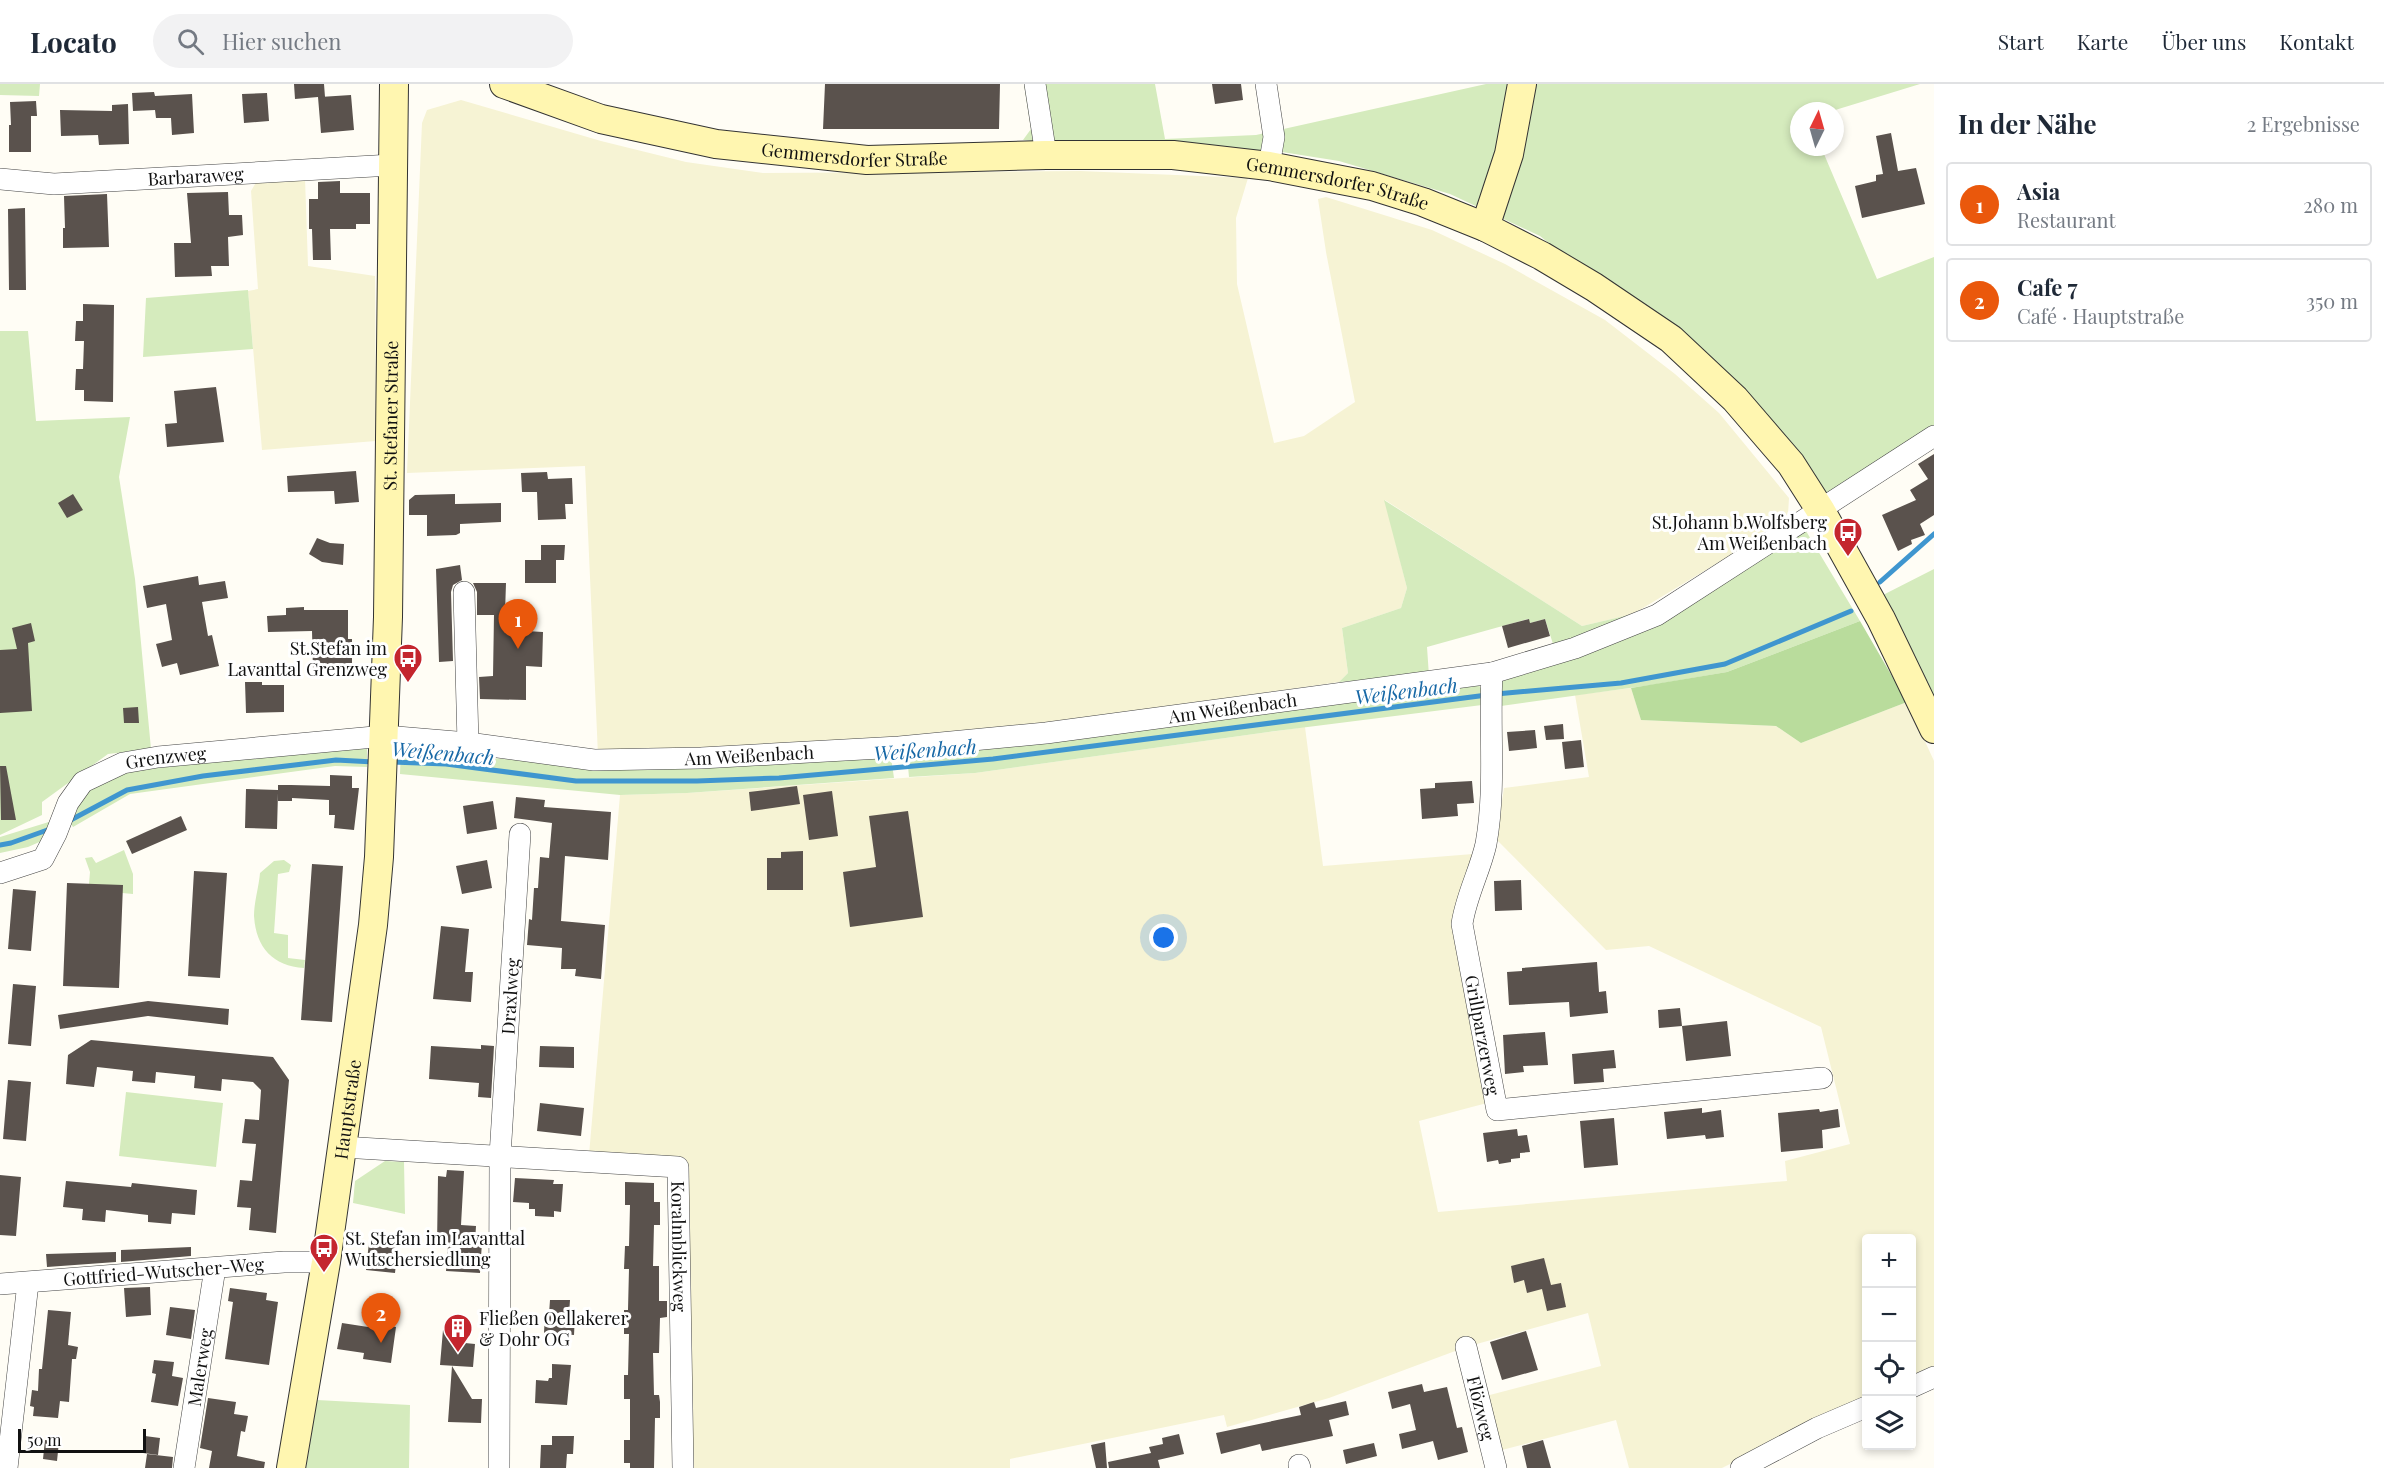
<!DOCTYPE html>
<html lang="de">
<head>
<meta charset="utf-8">
<style>
  :root { --surface:#fff; --page:#f2f2f3; --text:#1f2937; --muted:#747a83; --line:#e0e1e3; --accent:#ea580c }
  body { margin:0; font-family:"Playfair Display",serif; background:var(--page); color:var(--text) }
  .controls { position:absolute; right:18px; bottom:18px; display:grid; overflow:hidden; border-radius:6px; box-shadow:0 3px 9px #0003 }
  .controls button { width:54px; height:54px; display:grid; place-items:center; padding:0; border:0; border-bottom:2px solid var(--line); background:var(--surface); color:var(--text); font:30px sans-serif }
  .compass { position:absolute; left:1790px; top:18px; width:54px; height:54px; border-radius:50%; background:var(--surface); box-shadow:0 3px 9px #0003; rotate:5deg }
  .scale { position:absolute; left:18px; bottom:15px; width:128px; box-sizing:border-box; padding-left:6px; border:3px solid #111; border-top:0; font-size:16px; line-height:21px; white-space:nowrap; color:#111; -webkit-text-stroke:4px #fff; paint-order:stroke }
  .you { position:absolute; left:1164px; top:854px; width:21px; height:21px; margin:-15px; border:4px solid #fff; border-radius:50%; background:#1a73e8; box-shadow:0 0 0 9px #1a73e833 }
  .badge { display:grid; place-items:center; width:39px; height:39px; border-radius:50%; background:var(--accent); color:#fff; font-size:20px; font-weight:700 }
  .pin { position:absolute; translate:-50% -50px; filter:drop-shadow(0 2px 3px #0008) }
  .pin::after { content:''; position:absolute; top:32px; width:21px; height:18px; background:inherit; clip-path:polygon(0 0,100% 0,50% 100%) }
  .list { margin:0; padding:0; list-style:none }
  h2 { display:flex; justify-content:space-between; align-items:center; height:78px; margin:0; padding:0 24px; font-size:26px }
  h2 small { font-size:20px; font-weight:400; color:var(--muted) }
  .list li { display:grid; grid-template-columns:39px 1fr auto; gap:18px; align-items:center; box-sizing:border-box; height:84px; margin:0 12px 12px; padding:0 12px; border:2px solid var(--line); border-radius:6px }
  .list b { display:block; font-size:22px; white-space:nowrap }
  .list p { margin:0; font-size:20px; white-space:nowrap; color:var(--muted) }
  .list em { font-size:20px; font-style:normal; color:var(--muted) }
  .icon { flex:none; width:33px; height:33px; fill:none; stroke:currentColor; stroke-width:2; stroke-linecap:round; stroke-linejoin:round }
  .map { position:relative; flex:none; width:1934px; height:1384px; overflow:hidden }
  header { display:flex; align-items:center; gap:36px; box-sizing:border-box; height:84px; padding:0 30px; background:var(--surface); border-bottom:2px solid var(--line) }
  header strong { font-size:28px }
  nav { display:flex; gap:33px; margin-inline-start:auto; font-size:21px }
  .search { width:420px; height:54px; background:var(--page); display:flex; align-items:center; gap:15px; box-sizing:border-box; padding:0 21px; border-radius:33px; color:var(--muted); font-size:22px }
  main { display:flex }
  aside { flex:1; background:var(--surface) }
  .map>svg:first-child { display:block }
  .farmland { fill:#f6f3d4 }
  .green { fill:#d5ebbd }
  .forest { fill:#b9dc9c }
  .lines { fill:none; stroke-linecap:round; stroke-linejoin:round }
  .stream { stroke:#3f96cf; stroke-width:5 }
  .building { fill:#5a524d }
  .street-casing { stroke:#444; stroke-width:22 }
  .secondary-casing { stroke:#333; stroke-width:30 }
  .street { stroke:#fff; stroke-width:21 }
  .secondary { stroke:#fff6b0; stroke-width:28 }
  .labels { text-anchor:middle; dominant-baseline:central; stroke-width:6; stroke-linejoin:round; paint-order:stroke }
  .street-label { font-size:18px; fill:#111; stroke:#fff }
  .poi-label { font-size:18px; fill:#111; stroke:#fff; text-anchor:end }
  .water-label { font-size:20px; font-style:italic; fill:#1768a6; stroke:#fff }
</style>
</head>
<body>
<header>
<strong>Locato</strong>
<div class="search"><svg class="icon" aria-label="search" viewBox="0 0 24 24"><circle cx="10" cy="10" r="6"/><path d="M15 15l6 6"/></svg>Hier suchen</div>
<nav><a>Start</a><a>Karte</a><a>Über uns</a><a>Kontakt</a></nav>
</header>
<main>
<div class="map">
<svg width="1934" height="1384" viewBox="0 0 1934 1384">
  <rect width="100%" height="100%" fill="#fffdf5"/>
  <path class="farmland" d="M461 16 601 57 686 78 763 89 1080 87 1248 94 1236 134 1237 200 1274 359 1304 352 1355 318 1326 168 1318 115 1326 113 1432 146 1505 180 1605 236 1675 290 1719 329 1789 414 1788 430 1734 469 1633 530 1582 542 1385 416 1407 504 1401 524 1342 544 1348 589 1339 598 1005 646 598 671 585 382 407 389 422 39 427 26Z
    M305 94 308 182 375 192 376 357 262 366 248 207 258 205 251 107 258 95Z
    M1631 604 1641 636 1776 642 1801 659 1907 618 1934 677V1286L1912 1295V1154H1866V1315L1820 1335 1722 1384H1629L1616 1336 1502 1366 1486 1312 1601 1282 1588 1229 1466 1263 1329 1314 1227 1343 1224 1331 1010 1375V1384H691L685 1074 589 1071 620 711 687 709 975 689 1305 643 1323 782 1473 770 1453 833 1487 1019 1419 1037 1438 1128 1787 1097 1785 1077 1850 1060 1821 943 1649 862 1606 866 1496 755 1504 704 1589 693 1575 611Z"/>
  <path class="green" d="M0 0H40L39 12 0 11Z
    M1024 0H1155L1165 55 1256 51 1486 0H1920L1832 27H1799V63H1821L1877 195 1934 173V359L1829 424 1573 179 1540 152 1450 110 1339 77 1282 68 1103 65 1023 56 1031 45Z
    M248 206 253 265 143 273 146 214Z
    M0 247H28L36 337 130 333 119 393 135 495 151 665 108 670 42 718V731L0 751Z
    M1384 416 1582 542 1633 530 1554 563 1545 535 1530 539 1528 535 1427 563 1429 592 1339 598 1348 589 1342 544 1401 524 1407 504Z
    M1806 447 1860 537 1727 588 1651 601 1501 622 1502 597 1636 550Z
    M1934 485V620L1881 512Z
    M1478 600 1482 606V621L1276 647 975 689 909 693 907 672Z
    M367 662V683L335 682 130 710 73 743 69 737C81 710 93 700 120 688Z
    M401 663H430L480 673 599 683 690 685 875 671 891 673 894 694 687 709 620 711 400 690Z
    M52 737 44 756 28 763 0 769V753Z
    M124 766 133 790V810L122 809 89 800 90 788 85 774 92 773 96 779Z
    M284 776 291 781 289 788 278 790 274 849 288 851V874L305 876 304 884C273 882 256 864 254 832 254 818 259 802 260 789L274 777Z
    M126 1008 223 1019 216 1083 119 1072Z
    M385 1077 404 1078 405 1130 353 1119 355 1097Z
    M317 1316 410 1321 409 1384H306Z"/>
  <path class="forest" d="M1860 537 1907 618 1801 659 1776 642 1641 636 1631 604 1727 588Z"/>
  <g class="lines">
    <path class="stream" d="M1880 498 1934 450
      M1496 610 1621 599 1725 580 1851 527
      M392 678 446 680 576 697H697L779 694 993 675 1487 611
      M67 738 127 706 203 692 336 676 374 678
      M0 761 11 759 53 744"/>
  </g>
  <path class="building" d="M294 0H324L325 13H320L351 11 354 46 321 49 318 13 295 15Z
    M825 0H1000L999 45H823Z
    M1212 0H1241L1243 16 1215 20Z
    M154 8 155 12 192 10 194 49 172 51 171 34H156L155 26 133 27 132 9Z
    M267 9 269 37 244 39 242 10Z
    M36 17 37 32H31V68H9V41H11L10 18Z
    M128 20 129 60 99 61 98 51 61 52 60 26 112 27V21Z
    M1891 49 1898 87 1916 84 1925 120 1862 134 1855 102 1876 97V91L1883 90 1876 52Z
    M340 97V109H370V140H356V145H330L331 176H313L312 145H309V115H318V98Z
    M228 108 229 131H242L243 151 228 153 229 182H211L212 192 175 193 174 159H191L187 109Z
    M107 110 109 163 63 164V144H65L64 112Z
    M25 124 26 206H9L8 125Z
    M83 220 114 221 113 318 84 317V306H75L76 285H83L84 257H75L76 237H83Z
    M216 303 224 358 167 363 165 340 177 339 174 307Z
    M1934 370V431L1920 440 1925 451 1911 456 1912 460 1898 467 1882 431 1916 416 1910 406 1928 395 1918 380Z
    M356 387 359 418 335 420 334 407 288 408 287 392Z
    M547 388 548 395 572 394 573 420H565L566 435 538 436 537 408H522L521 389Z
    M73 410 83 426 67 434 58 419Z
    M455 410V420L501 419V438L460 440V449L456 451 427 452V431H409V416L415 411Z
    M317 454 330 459 344 460 343 481 322 478 309 470Z
    M541 461H565L564 476H556V499H525V476H541Z
    M460 481 462 496 453 501 451 508 453 577 439 578 436 485Z
    M198 492 199 501 225 497 228 514 202 518 208 552 212 551 219 582 180 591 177 579 162 583 156 560 172 556 166 520 147 524 143 502Z
    M473 499H506L505 529 526 530V547L543 548 542 583 526 582V616L480 615 479 593 493 592 494 531H477V508Z
    M304 523V526H348V555H352V587H313L312 547 268 548 267 532 286 531V524Z
    M1529 535 1530 539 1545 535 1550 552 1508 564 1502 542Z
    M31 539 35 557 28 559 32 627 0 629V566L17 565 12 544Z
    M245 598H262V601H284V628L246 629Z
    M138 623 139 639H124L123 624Z
    M1563 640 1564 655 1546 656 1544 642Z
    M1535 646 1537 664 1509 667 1507 648Z
    M1581 656 1584 683 1565 685 1562 658Z
    M0 682H6L16 736H1Z
    M330 691 352 692V704H359L354 746 334 744 335 731H329V716L292 714V717H278V709L277 745 245 744 246 705 278 706V701H291L330 702Z
    M1472 697 1474 719 1457 720 1458 732 1422 735 1420 705 1435 704V699Z
    M797 702 800 720 751 727 749 708Z
    M832 707 838 752 809 756 803 711Z
    M516 713 545 716 544 723 611 728 608 776 565 772 561 837 605 841 601 895 575 892 576 885H561L562 864 527 861 529 835 532 836 534 804H538L540 773 549 774 552 739 514 734Z
    M493 717 497 745 467 750 463 722Z
    M908 727 923 833 850 843 843 788 876 783 869 732Z
    M181 732 187 746 132 770 126 757Z
    M803 767V806H767V774H781V768Z
    M487 776 492 804 462 810 456 782Z
    M312 780 343 782 332 938 301 936Z
    M194 787 227 789 220 894 188 892Z
    M1521 796 1522 826 1495 827 1494 797Z
    M67 799 123 801 119 904 63 902Z
    M13 805 36 807 31 867 8 865Z
    M441 842 469 845 465 888H473L471 918 433 915Z
    M1597 878 1599 908 1606 907 1608 929 1570 933 1569 918 1509 921 1507 888 1522 887V884Z
    M13 900 36 902 31 962 8 960Z
    M148 917 229 925 228 941 148 932 60 945 58 931Z
    M1680 924 1682 942 1659 944 1658 926Z
    M1727 937 1731 972 1686 977 1682 942Z
    M1545 948 1548 981 1523 982 1524 988 1505 990 1503 951Z
    M91 956 273 973 289 996 276 1149 249 1146 251 1124 237 1123 240 1096 252 1097 256 1060 242 1059 245 1035 259 1036 261 1006 253 998 222 995 221 1007 194 1004 195 992 156 988 155 999 132 997 133 987 97 983 94 1003 66 1000 68 971Z
    M481 961 494 962 491 1014 478 1013 479 999 429 995 431 962 481 965Z
    M540 962 574 963V984L539 983Z
    M1614 966 1616 984 1603 985 1604 998 1574 1000 1572 970Z
    M8 996 31 998 26 1057 3 1055Z
    M540 1019 584 1024 581 1052 537 1047Z
    M1702 1024V1029L1721 1026 1724 1053 1706 1055 1705 1051 1667 1055 1664 1028Z
    M1819 1025 1820 1028 1838 1025 1840 1043 1822 1046 1823 1064 1781 1068 1778 1029Z
    M1614 1034 1618 1081 1584 1084 1580 1037Z
    M1517 1045 1518 1052 1527 1051 1530 1068 1520 1069V1074L1511 1075V1078L1499 1080 1498 1076 1487 1078 1483 1049Z
    M447 1086 464 1087 461 1141 476 1142 475 1158H482L480 1189 446 1187 448 1162H437L438 1092 446 1093Z
    M0 1091 21 1093 16 1152 0 1151Z
    M515 1094 554 1096 553 1100H563L561 1128 554 1127V1133L535 1132V1125H529V1119L513 1118Z
    M66 1097 131 1103 132 1099 197 1106 195 1131 172 1129 171 1140 148 1138V1131L106 1126 105 1138 82 1136 83 1125 63 1123Z
    M625 1098 654 1099V1118H660V1141H654L653 1182H659V1217H667V1233L660 1234 659 1269H653L654 1311H659L660 1318V1334H655L654 1384H630V1379H624V1356H630V1315H624V1291H628L629 1250H624V1226H628L629 1185H624L625 1162H629L630 1121H625Z
    M369 1158 398 1161 395 1189 366 1186Z
    M191 1163V1172L121 1178V1166Z
    M116 1168V1178L47 1183 46 1170Z
    M1544 1174 1551 1201 1561 1199 1566 1223 1547 1227 1542 1205 1527 1209 1524 1196 1514 1199 1511 1182Z
    M150 1203 151 1231 126 1233 124 1204Z
    M230 1204 267 1209 266 1216 278 1218 269 1281 225 1275 233 1218 228 1217Z
    M550 1216H570L569 1231H575L574 1251 544 1249 545 1230H549Z
    M170 1223 195 1226 191 1255 166 1251Z
    M48 1226 71 1228 68 1261 78 1263 76 1275H72L69 1318 60 1317 58 1334 33 1332 34 1323 30 1322 32 1306 38 1307 39 1285H42Z
    M369 1237 396 1243 391 1279 363 1275 364 1269 337 1265 342 1239 368 1243Z
    M443 1246 458 1247 465 1259 475 1260 473 1283 440 1281Z
    M1526 1247 1538 1286 1502 1296 1490 1258Z
    M154 1276 174 1278 172 1292 183 1294 178 1322 151 1318 156 1290 152 1289Z
    M552 1280 571 1281 567 1321 535 1319 536 1296 548 1297 549 1294H552Z
    M452 1282 472 1315H482L481 1339 448 1338Z
    M1422 1300 1424 1308 1447 1303 1457 1344 1462 1343 1468 1368 1438 1376 1433 1357 1402 1365 1399 1350 1416 1346 1410 1320 1392 1325 1388 1308Z
    M208 1314 236 1318 234 1330 248 1332 245 1348 241 1347 237 1372 265 1378 264 1384H209L212 1367 200 1364Z
    M1346 1317 1349 1331 1329 1336 1333 1352 1262 1367 1260 1360 1221 1370 1216 1349 1301 1331 1299 1323 1314 1318 1316 1324Z
    M1179 1350 1184 1370 1158 1376 1160 1384H1109L1108 1378 1151 1369 1149 1363 1163 1360 1162 1354Z
    M145 1352 160 1354 158 1371 143 1369Z
    M552 1352H574L573 1370H567L566 1384H540L541 1361H552Z
    M45 1356 59 1358 57 1377 43 1375Z
    M1543 1356 1551 1384H1527L1522 1362Z
    M1105 1358 1107 1384H1096L1091 1361Z
    M1374 1359 1377 1372 1346 1380 1343 1366Z
    M147 1370 173 1373 172 1384H145Z"/>
  <g class="lines">
    <g class="street-casing">
      <g id="street">
        <path d="M1035 0 1046 71"/>
        <path d="M1266 0 1274 53 1269 82"/>
        <path id="s1" d="M0 95 54 100 392 81"/>
        <path d="M464 508 468 659"/>
        <path id="s2" d="M1492 589C1489 646 1496 704 1486 760 1480 787 1466 812 1462 840L1497 1026 1822 994"/>
        <path id="s3" d="M0 789 43 775 56 750 68 719 83 698 123 679 158 673 385 652 468 659 594 676 701 674 899 663 1046 649 1492 589 1575 564 1657 531 1934 352"/>
        <path id="s4" d="M342 1063 678 1083 683 1384"/>
        <path id="s5" d="M0 1200 284 1178H326"/>
        <path id="s6" d="M1466 1263 1496 1384"/>
        <path d="M1912 1303 1934 1293"/>
        <path d="M1299 1381 1300 1384"/>
        <path d="M7 1384 28 1199"/>
        <path id="s7" d="M184 1384 215 1184"/>
        <path id="s8" d="M499 1384 500 1072 520 750"/>
        <path d="M1741 1384 1817 1344 1866 1323"/>
      </g>
    </g>
    <g class="secondary-casing">
      <g id="secondary">
        <path id="s9" d="M504 0 601 35 716 60 867 76 1046 71H1173L1269 82 1372 102 1423 118 1485 143 1542 172 1594 203 1671 255 1735 315 1791 380 1821 427 1881 535 1934 645"/>
        <path d="M1485 143 1509 70 1522 0"/>
        <path id="s10" d="M291 1384 326 1178 373 841 379 773 388 533 394 0"/>
      </g>
    </g>
    <use href="#street" class="street"/>
    <use href="#secondary" class="secondary"/>
  </g>
  <defs>
    <g id="bus-pin" transform="scale(1.5)"><path d="M0 17L-7.5 6A9.5 9.5 0 1 1 7.5 6Z" fill="#c4262e" stroke="#fff"/><path d="M-5-6H5V4H4V6H2V4H-2V6H-4V4H-5ZM-3.5-4V0h7V-4ZM-3.5 1.2v1.5H-2V1.2ZM2 1.2v1.5H3.5V1.2Z" fill="#fff"/></g>
    <g id="building-pin" transform="scale(1.5)"><path d="M0 17L-7.5 6A9.5 9.5 0 1 1 7.5 6Z" fill="#c4262e" stroke="#fff"/><path d="M-4-6H4V6H1V3H-1V6H-4ZM-2.5-4.3h1.7v1.8h-1.7ZM.8-4.3h1.7v1.8H.8ZM-2.5-1h1.7V.8h-1.7ZM.8-1h1.7V.8H.8Z" fill="#fff"/></g>
  </defs>
  <g fill-rule="evenodd">
    <use href="#bus-pin" x="1848" y="448"/>
    <use href="#bus-pin" x="408" y="574"/>
    <use href="#bus-pin" x="324" y="1164"/>
    <use href="#building-pin" x="458" y="1244"/>
  </g>
  <g class="labels">
    <g class="street-label">
      <text stroke="none"><textPath href="#s9" startOffset="360">Gemmersdorfer Straße</textPath></text>
      <text stroke="none"><textPath href="#s1" startOffset="196">Barbaraweg</textPath></text>
      <text stroke="none"><textPath href="#s9" startOffset="846">Gemmersdorfer Straße</textPath></text>
      <text stroke="none"><textPath href="#s10" startOffset="1059">St. Stefaner Straße</textPath></text>
      <text stroke="none"><textPath href="#s3" startOffset="1292">Am Weißenbach</textPath></text>
      <text stroke="none"><textPath href="#s3" startOffset="806">Am Weißenbach</textPath></text>
      <text stroke="none"><textPath href="#s3" startOffset="220">Grenzweg</textPath></text>
      <text stroke="none"><textPath href="#s8" startOffset="472">Draxlweg</textPath></text>
      <text stroke="none"><textPath href="#s2" startOffset="368">Grillparzerweg</textPath></text>
      <text stroke="none"><textPath href="#s10" startOffset="363">Hauptstraße</textPath></text>
      <text stroke="none"><textPath href="#s4" startOffset="416">Koralmblickweg</textPath></text>
      <text stroke="none"><textPath href="#s5" startOffset="164">Gottfried-Wutscher-Weg</textPath></text>
      <text stroke="none"><textPath href="#s7" startOffset="102">Malerweg</textPath></text>
      <text stroke="none"><textPath href="#s6" startOffset="63">Flözweg</textPath></text>
    </g>
    <g class="poi-label">
      <text x="1827" y="438">St.Johann b.Wolfsberg<tspan x="1827" dy="21">Am Weißenbach</tspan></text>
      <text x="387" y="564">St.Stefan im<tspan x="387" dy="21">Lavanttal Grenzweg</tspan></text>
      <text x="345" y="1154" text-anchor="start">St. Stefan im Lavanttal<tspan x="345" dy="21">Wutschersiedlung</tspan></text>
      <text x="479" y="1234" text-anchor="start">Fließen Oellakerer<tspan x="479" dy="21">&amp; Dohr OG</tspan></text>
    </g>
    <g class="water-label">
      <text transform="translate(1406 606) rotate(-7)">Weißenbach</text>
      <text transform="translate(925 665) rotate(-4)">Weißenbach</text>
      <text transform="translate(443 668) rotate(5)">Weißenbach</text>
    </g>
  </g>
</svg>
<div class="controls">
<button>+</button>
<button>−</button>
<button><svg class="icon" aria-label="locate" viewBox="0 0 24 24"><circle cx="12" cy="12" r="6"/><path d="M12 2v4M12 18v4M2 12h4M18 12h4"/></svg></button>
<button><svg class="icon" aria-label="layers" viewBox="0 0 24 24"><path d="M12 4l9 5-9 5-9-5zM3 14l9 5 9-5"/></svg></button>
</div>
<svg class="compass" viewBox="-18 -18 36 36"><path d="M0-13l5 13h-10z" fill="#e53935"/><path d="M0 13l5-13h-10z" fill="#747a83"/></svg>
<div class="scale">50 m</div>
<div class="you"></div>
<div class="pin badge" style="left:518px;top:565px">1</div>
<div class="pin badge" style="left:381px;top:1259px">2</div>
</div>
<aside>
<h2>In der Nähe<small>2 Ergebnisse</small></h2>
<ul class="list">
<li><span class="badge">1</span><div><b>Asia</b><p>Restaurant</p></div><em>280 m</em></li>
<li><span class="badge">2</span><div><b>Cafe 7</b><p>Café · Hauptstraße</p></div><em>350 m</em></li>
</ul>
</aside>
</main>
</body>
</html>
